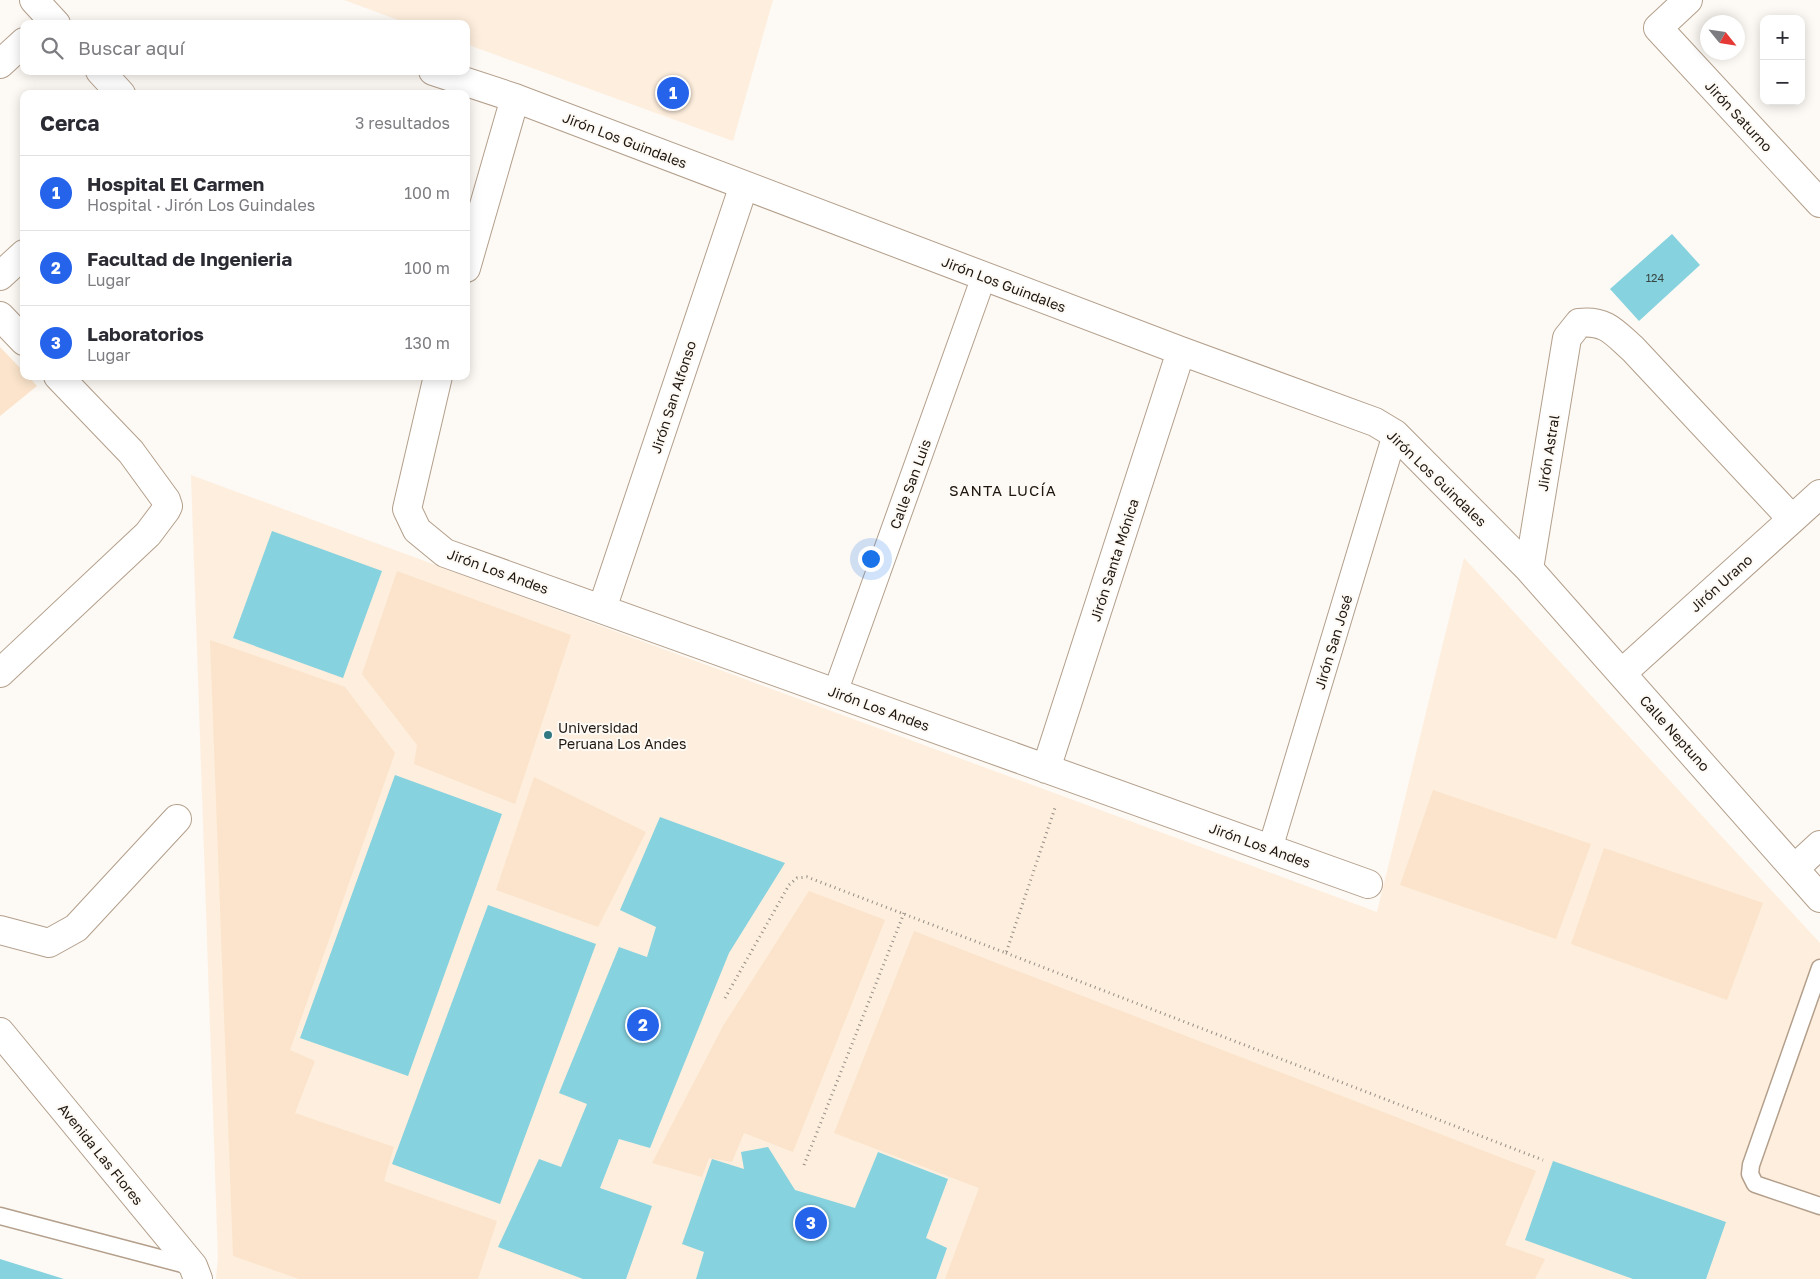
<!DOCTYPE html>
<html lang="es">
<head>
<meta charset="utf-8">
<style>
  :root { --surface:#fff; --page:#f2f2f3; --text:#2b2b33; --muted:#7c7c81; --line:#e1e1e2; --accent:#2563eb }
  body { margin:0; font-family:"Golos Text",sans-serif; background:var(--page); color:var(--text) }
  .controls { position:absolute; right:15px; top:15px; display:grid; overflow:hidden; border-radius:10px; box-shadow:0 2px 12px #0003 }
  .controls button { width:45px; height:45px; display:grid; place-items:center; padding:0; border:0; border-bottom:1px solid var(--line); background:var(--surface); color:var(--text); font:25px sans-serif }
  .compass { position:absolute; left:1700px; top:15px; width:45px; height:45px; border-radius:50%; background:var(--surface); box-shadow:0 2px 12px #0003; rotate:120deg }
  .you { position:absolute; left:870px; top:558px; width:18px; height:18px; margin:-12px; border:4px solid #fff; border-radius:50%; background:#1a73e8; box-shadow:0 0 0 8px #1a73e833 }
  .badge { display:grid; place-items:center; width:32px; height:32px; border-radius:50%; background:var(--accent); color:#fff; font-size:16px; font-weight:700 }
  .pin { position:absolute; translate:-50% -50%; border:2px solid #fff; box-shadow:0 1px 5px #0006 }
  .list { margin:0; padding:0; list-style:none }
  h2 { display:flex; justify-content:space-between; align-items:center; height:65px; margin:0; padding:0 20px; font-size:21px }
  h2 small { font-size:16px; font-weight:400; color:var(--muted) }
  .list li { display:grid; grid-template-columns:32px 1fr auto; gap:15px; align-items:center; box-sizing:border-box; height:75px; padding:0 20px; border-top:1px solid var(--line) }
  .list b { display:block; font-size:19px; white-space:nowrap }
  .list p { margin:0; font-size:16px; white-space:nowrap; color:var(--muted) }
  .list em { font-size:16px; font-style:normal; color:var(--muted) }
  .icon { flex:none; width:28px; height:28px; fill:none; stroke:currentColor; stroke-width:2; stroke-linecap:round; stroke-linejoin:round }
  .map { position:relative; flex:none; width:1820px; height:1279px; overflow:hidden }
  .search { position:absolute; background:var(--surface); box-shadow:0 2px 12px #0003; left:20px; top:20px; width:450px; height:55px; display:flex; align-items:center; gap:12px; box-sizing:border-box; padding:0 18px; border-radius:10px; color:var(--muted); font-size:19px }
  .panel { position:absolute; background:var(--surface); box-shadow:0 2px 12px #0003; left:20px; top:90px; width:450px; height:290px; border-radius:10px }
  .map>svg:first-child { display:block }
  .built { fill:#feeedd }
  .green { fill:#fbe4cb }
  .building { fill:#86d2df }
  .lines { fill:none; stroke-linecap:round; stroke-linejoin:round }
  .service-casing { stroke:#b39f8b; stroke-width:19 }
  .pedestrian-casing { stroke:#b39f8b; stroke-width:26 }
  .minor-casing { stroke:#b39f8b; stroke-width:30 }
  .path { stroke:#938d86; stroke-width:3; stroke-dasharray:1 4; stroke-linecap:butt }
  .service { stroke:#fff; stroke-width:16 }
  .pedestrian { stroke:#fff; stroke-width:24 }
  .minor { stroke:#fff; stroke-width:28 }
  .poi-dot { fill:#317883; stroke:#fdf9f4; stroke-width:2 }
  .labels { text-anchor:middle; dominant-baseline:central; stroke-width:4; stroke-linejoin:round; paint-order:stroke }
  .number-label { font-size:11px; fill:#394643 }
  .street-label { font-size:14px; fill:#1f170f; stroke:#fdf9f4 }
  .poi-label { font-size:14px; fill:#1f170f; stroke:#fdf9f4; text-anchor:start }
  .neighbourhood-label { font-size:15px; letter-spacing:1px; fill:#1f170f; stroke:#fdf9f4 }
</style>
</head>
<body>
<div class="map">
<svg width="1820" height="1279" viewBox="0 0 1820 1279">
  <rect width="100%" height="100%" fill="#fdf9f4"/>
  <path class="built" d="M344 0H773L733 141 466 44V24H409Z
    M191 475 1377 912 1464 558 1820 943V1279H216L218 1258Z"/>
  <path class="green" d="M0 347 24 372V376H28L37 386 0 416Z
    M397 571 571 635 515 804 414 764 417 745 362 674Z
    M210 640 345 687 395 753 290 1050 315 1061 295 1113 394 1147 384 1181 497 1221 478 1279H299L233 1256Z
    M534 777 646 832 598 927 496 890Z
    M1433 790 1591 844 1556 939 1400 885Z
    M1604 848 1763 903 1727 1000 1571 944Z
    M809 891 885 920 793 1152 744 1133 732 1162 709 1158 702 1177 652 1163 723 1026Z
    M914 931 1536 1171 1505 1245 1545 1259 1535 1279H945L979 1188 834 1133Z"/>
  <path class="building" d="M1672 234 1700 265 1639 321 1610 289Z
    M272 531 382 571 343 678 233 638Z
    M395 775 502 814 408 1076 300 1038Z
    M660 817 785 863 729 953 650 1148 619 1139 600 1188 652 1206 626 1279H583L498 1247 539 1159 561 1167 587 1104 559 1093 619 947 647 957 656 927 620 910Z
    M488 905 596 944 500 1204 392 1164Z
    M768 1147 795 1190 855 1208 878 1152 948 1179 926 1238 947 1248 936 1279H696L704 1252 682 1244 712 1159 744 1169 741 1152Z
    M1553 1161 1726 1222 1706 1279H1633L1525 1240Z
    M0 1259 64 1279H0Z"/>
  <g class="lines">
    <g class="service-casing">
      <path id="service" d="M1820 968 1751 1165 1750 1174 1755 1184 1820 1206
        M0 1216 190 1266"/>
    </g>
    <g class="pedestrian-casing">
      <path id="pedestrian" d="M835 693 984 276
        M1270 849 1395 434"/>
    </g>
    <g class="minor-casing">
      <path id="minor" d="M34 0 56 24
        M1688 0 1658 28 1820 203
        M0 64 24 42
        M100 71 121 94
        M433 71 515 98 1181 351 1375 422 1395 434 1529 569 1820 898
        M466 268 515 98
        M0 276 24 254
        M0 316 24 341
        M438 376 407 509 417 530 445 553 1368 884
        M1529 569 1567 338 1579 323C1606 320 1614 332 1633 349L1792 519
        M602 609 744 185
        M0 673 148 534 166 510 168 506 166 500 131 452 58 376
        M1622 673 1820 494
        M1046 769 1181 351
        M1795 868 1820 845
        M0 930 49 943 76 928 177 819
        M0 1032 193 1266 198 1279"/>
    </g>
    <path class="path" d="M1006 953 1543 1160
      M725 998 789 885 797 878 807 877 1006 953 1056 805
      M804 1165 904 913"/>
    <use href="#service" class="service"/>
    <use href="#pedestrian" class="pedestrian"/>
    <use href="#minor" class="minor"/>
  </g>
  <circle class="poi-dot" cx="548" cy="735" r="5"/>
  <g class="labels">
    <g class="number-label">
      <text x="1655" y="277">124</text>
    </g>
    <g class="street-label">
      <text transform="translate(1739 116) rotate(47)">Jirón Saturno</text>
      <text transform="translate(625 140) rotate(21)">Jirón Los Guindales</text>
      <text transform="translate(1004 284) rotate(21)">Jirón Los Guindales</text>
      <text transform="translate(673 397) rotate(-72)">Jirón San Alfonso</text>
      <text transform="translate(1548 453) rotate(-81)">Jirón Astral</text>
      <text transform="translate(1437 478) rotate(44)">Jirón Los Guindales</text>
      <text transform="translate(910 484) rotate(-70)">Calle San Luis</text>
      <text transform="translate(1114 560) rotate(-72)">Jirón Santa Mónica</text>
      <text transform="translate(498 571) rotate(20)">Jirón Los Andes</text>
      <text transform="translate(1721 583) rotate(-42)">Jirón Urano</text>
      <text transform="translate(1333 642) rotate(-73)">Jirón San José</text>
      <text transform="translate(879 708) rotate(20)">Jirón Los Andes</text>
      <text transform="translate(1675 733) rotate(48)">Calle Neptuno</text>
      <text transform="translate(1260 845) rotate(20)">Jirón Los Andes</text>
      <text transform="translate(101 1154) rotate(51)">Avenida Las Flores</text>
    </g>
    <g class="poi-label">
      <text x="558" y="727">Universidad<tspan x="558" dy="16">Peruana Los Andes</tspan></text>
    </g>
    <g class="neighbourhood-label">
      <text x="1003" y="490">SANTA LUCÍA</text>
    </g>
  </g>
</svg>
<div class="controls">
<button>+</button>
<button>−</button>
</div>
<svg class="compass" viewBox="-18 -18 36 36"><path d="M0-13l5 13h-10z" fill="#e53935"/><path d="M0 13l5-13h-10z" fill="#7c7c81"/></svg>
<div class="you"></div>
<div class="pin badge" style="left:673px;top:93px">1</div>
<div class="pin badge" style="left:643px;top:1025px">2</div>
<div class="pin badge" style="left:811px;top:1223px">3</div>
<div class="search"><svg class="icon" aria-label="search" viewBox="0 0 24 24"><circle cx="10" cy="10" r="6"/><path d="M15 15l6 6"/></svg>Buscar aquí</div>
<section class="panel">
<h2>Cerca<small>3 resultados</small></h2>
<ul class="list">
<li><span class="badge">1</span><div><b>Hospital El Carmen</b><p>Hospital · Jirón Los Guindales</p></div><em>100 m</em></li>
<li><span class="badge">2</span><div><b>Facultad de Ingenieria</b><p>Lugar</p></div><em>100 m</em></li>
<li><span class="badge">3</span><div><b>Laboratorios</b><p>Lugar</p></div><em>130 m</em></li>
</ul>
</section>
</div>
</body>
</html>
